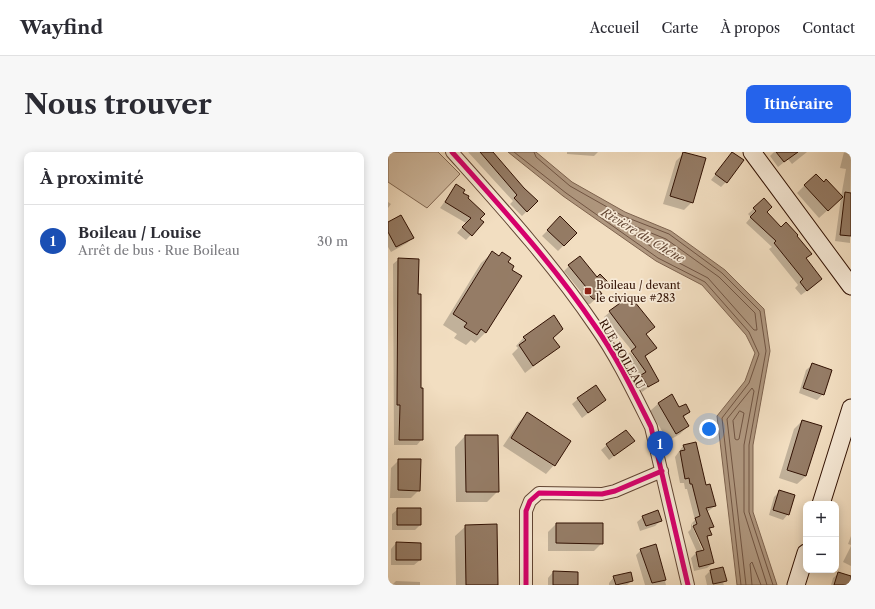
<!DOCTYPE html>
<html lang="fr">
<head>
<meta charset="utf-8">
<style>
  :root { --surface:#fff; --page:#f7f7f7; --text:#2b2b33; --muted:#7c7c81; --line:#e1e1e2; --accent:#2563eb }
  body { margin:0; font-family:"Libre Caslon Text",serif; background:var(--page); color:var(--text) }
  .controls { position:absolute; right:12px; bottom:12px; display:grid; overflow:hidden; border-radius:8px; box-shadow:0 2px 10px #0003 }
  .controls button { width:36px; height:36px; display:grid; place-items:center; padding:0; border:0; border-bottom:1px solid var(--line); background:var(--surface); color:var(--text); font:20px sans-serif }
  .you { position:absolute; left:321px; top:277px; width:14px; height:14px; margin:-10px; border:3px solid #fff; border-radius:50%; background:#1a73e8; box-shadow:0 0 0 6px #1a73e833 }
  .badge { display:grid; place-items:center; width:26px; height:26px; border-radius:50%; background:var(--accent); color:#fff; font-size:13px; font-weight:700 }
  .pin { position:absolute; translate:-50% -33px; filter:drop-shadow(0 1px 2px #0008) }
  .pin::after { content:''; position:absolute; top:21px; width:14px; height:12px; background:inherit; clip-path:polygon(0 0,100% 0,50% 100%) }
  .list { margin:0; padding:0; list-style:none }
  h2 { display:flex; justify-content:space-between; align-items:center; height:52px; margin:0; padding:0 16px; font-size:17px }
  h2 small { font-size:13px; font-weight:400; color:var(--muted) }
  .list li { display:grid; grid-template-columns:26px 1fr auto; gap:12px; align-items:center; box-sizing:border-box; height:72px; padding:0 16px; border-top:1px solid var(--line) }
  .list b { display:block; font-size:15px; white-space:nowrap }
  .list p { margin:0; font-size:13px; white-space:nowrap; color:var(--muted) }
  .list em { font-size:13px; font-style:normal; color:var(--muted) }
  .map { position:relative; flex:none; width:463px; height:433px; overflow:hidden; border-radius:8px }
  header { display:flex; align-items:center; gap:24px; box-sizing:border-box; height:56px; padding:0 20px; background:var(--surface); border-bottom:1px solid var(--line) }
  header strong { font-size:19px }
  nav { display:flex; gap:22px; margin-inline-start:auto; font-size:14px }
  .intro { display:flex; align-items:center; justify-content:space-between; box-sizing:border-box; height:96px; padding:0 24px }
  h1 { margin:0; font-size:28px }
  .button { padding:10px 18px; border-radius:8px; background:var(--accent); color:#fff; font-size:14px; font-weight:700 }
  main { display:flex; gap:24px; padding:0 24px }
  aside { flex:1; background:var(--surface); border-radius:8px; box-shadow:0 2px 10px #0003 }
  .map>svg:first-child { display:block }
  .green { fill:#d1bba1; stroke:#816652 }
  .water { fill:#b09880; stroke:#7d624e }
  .shadow { fill:#0003 }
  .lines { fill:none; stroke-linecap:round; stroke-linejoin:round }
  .shore { stroke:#705442; stroke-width:1 }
  .building { fill:#957c66; stroke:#311103 }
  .street-casing { stroke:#614432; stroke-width:14 }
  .secondary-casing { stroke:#311103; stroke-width:19 }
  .street { stroke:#f7ead7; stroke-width:12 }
  .secondary { stroke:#f7ead7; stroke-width:17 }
  .cycleway-casing { stroke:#f7ead7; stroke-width:8 }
  .cycleway { stroke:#d6006c; stroke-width:5 }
  .poi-dot { fill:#8f2418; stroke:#f7ead7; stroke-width:1.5 }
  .labels { text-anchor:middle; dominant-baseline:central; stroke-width:3.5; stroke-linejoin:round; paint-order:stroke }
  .poi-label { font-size:11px; fill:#311103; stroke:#f7ead7; text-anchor:start }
  .street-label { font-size:11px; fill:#311103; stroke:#f7ead7 }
  .water-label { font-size:12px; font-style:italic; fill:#644735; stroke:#f7ead7 }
</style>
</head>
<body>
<header>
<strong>Wayfind</strong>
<nav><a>Accueil</a><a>Carte</a><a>À propos</a><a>Contact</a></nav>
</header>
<div class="intro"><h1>Nous trouver</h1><a class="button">Itinéraire</a></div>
<main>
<aside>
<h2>À proximité<small></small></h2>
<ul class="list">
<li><span class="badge" style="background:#1a4fb4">1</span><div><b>Boileau / Louise</b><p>Arrêt de bus · Rue Boileau</p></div><em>30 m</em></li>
</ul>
</aside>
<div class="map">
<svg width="463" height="433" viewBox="0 0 463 433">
  <rect width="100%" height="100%" fill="#f2dec1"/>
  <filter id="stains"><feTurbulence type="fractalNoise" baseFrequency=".005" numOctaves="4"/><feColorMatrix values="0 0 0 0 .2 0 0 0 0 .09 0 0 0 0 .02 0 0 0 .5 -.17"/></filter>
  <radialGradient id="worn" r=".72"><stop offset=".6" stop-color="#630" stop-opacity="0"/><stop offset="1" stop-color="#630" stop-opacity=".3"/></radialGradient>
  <path class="green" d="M0 0H50L72 22 39 56 0 30Z"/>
  <path class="water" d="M120 0H148L184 30 237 60 283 79 337 118 376 157 382 199 365 293V360L389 433H349L329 264 357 229 367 201 358 183 314 133 268 109 175 44Z"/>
  <path class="shadow" d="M80 0H106L105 2 135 37 149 49 134 64 122 52 125 49Z
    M179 0H210L206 4 179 2Z
    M386 0H419L404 12 400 7 390 15 382 4Z
    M456 0H463L462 91 447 89 453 46 431 66 409 41 417 33 453 45 458 17 452 16Z
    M296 1 304 50 296 58 275 52 288 9Z
    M344 1 338 30 333 35 323 28Z
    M68 34 79 46 91 67 95 70 78 88 69 81 78 71 52 56Z
    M376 47 377 60 393 77 408 84 422 102 418 107 428 132 413 143 407 136 410 133 381 97 384 95 358 71 363 65 360 62Z
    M0 50 3 52 0 56Z
    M172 66 188 81 170 99 154 84Z
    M0 71 24 86 19 91 3 100 0 95Z
    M104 101 119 110 98 180 87 191 83 188 78 193 66 186 69 182 55 173 93 111Z
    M11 107 29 143 34 287 29 293H6L5 112Z
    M181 114 213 142 202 152H199L191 143 193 140 176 119Z
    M222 160 257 182 267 196 257 205 269 229 254 240 248 229 252 225 238 205 242 200 256 217 241 195 216 165Z
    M136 185 164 187 170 195 137 221 124 202 130 196 128 194Z
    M424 213 435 242 429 248 411 241 418 218Z
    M190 247 217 248 194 266 184 252Z
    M271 251 301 260 295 266 300 274 292 282 280 289 262 259Z
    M139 262 166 313 158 322 115 294 131 270Z
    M414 269 418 324 409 332 391 326 406 277Z
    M77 284 110 339 99 350H68L67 295Z
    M245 289 221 308 213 298 219 293Z
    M308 291 317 334 327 354 319 360 325 374 321 378 322 382 319 386 325 411 319 416 306 419 303 406 309 400 300 380 303 377V371L316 402V397L304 371 307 368 299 337H297L296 331H292L287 305 295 294Z
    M11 308 31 338 23 346H2L3 316Z
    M392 339 400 362 395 368 381 363 386 345Z
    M10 357 32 373 27 378H4V362Z
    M255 365 273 368 267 374 252 379 249 370Z
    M168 372 214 391 206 399H160V380Z
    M78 374 109 433H68L67 384Z
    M463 384V393L460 392Z
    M8 391 32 408 26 413H3V397Z
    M267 393 278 433H257L248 403 253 398Z
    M463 394V414L455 410Z
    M322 419 338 428 335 431 336 433H319L317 424Z
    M165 420 189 433H160V426Z
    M451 421 463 426 461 433H443L445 426Z
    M226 425 244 428 239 433H221V431Z
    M8 429 32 430V433H4Z"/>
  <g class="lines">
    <path class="shore" d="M126 0 178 41 270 106 317 130 361 180 371 202 361 231 334 266 353 433
      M146 0 148 5 182 34 235 64 281 82 334 121 372 159 378 199 361 293V360L385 433
      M226 66 278 87 331 125 367 161 369 178H366L320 126 272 101 227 69Z
      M352 259 356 261 351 287 349 288 347 287 345 269Z
      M358 433 339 267 364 236 366 239 356 293V360L379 433
      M364 433 362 412 364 410 373 433"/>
  </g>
  <path class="building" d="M92 0H105L136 36 150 49 139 60 126 46 129 43Z
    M295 0 318 6 305 51 282 44Z
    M344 0 356 8 339 31 327 22Z
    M388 0H410L396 10Z
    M428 22 436 30 438 27 455 45 440 59 416 33Z
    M68 32 77 38 75 41 81 44 80 46 97 62 92 67 96 70 84 84 74 75 83 66 57 50Z
    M457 40 463 41V84L452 83Z
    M376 46 384 55 379 60 393 75 398 70 410 83 409 84 424 102 418 106 434 127 419 139 412 130 415 127 386 91 388 89 362 65 368 59 365 56Z
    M13 63 26 86 8 95 0 80V70Z
    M172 64 189 81 176 94 159 78Z
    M104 99 111 104 114 100 123 106 120 110 126 114 124 118 134 124 98 181 93 177 89 183 76 175 79 171 65 162Z
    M192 104 209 125 212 122 220 130 211 138 214 142 208 147H205L195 137 198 135 180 113Z
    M10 106 31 107 30 142H33V236H35V288H11L12 253H9Z
    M242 144 267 175 258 182 269 196 257 204 271 229 260 235 253 223 258 220 243 199 248 195 221 159Z
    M166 163 175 177 165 186 172 195 145 214 131 193 138 188 135 185Z
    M424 211 444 218 436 243 415 236Z
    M208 233 218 248 200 261 189 246Z
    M284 242 291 255 298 252 302 260 295 264 301 274 288 282 270 251Z
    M139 260 183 289 167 314 123 286Z
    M414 268 434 274 418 324 399 318Z
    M238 278 247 289 226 304 218 292Z
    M77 283H110L111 340H78Z
    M308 290 318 333 322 332 328 354 318 356 326 375 321 376 324 383 319 384 326 411 311 415 308 400 316 398 305 374 309 372 307 366 312 364 304 332H302L301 326 297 327 292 299 297 298 295 293Z
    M10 307H33L32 339 10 338Z
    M391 338 407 343 401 363 385 358Z
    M9 356H33V373H9Z
    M270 358 274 369 258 374 254 364Z
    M168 371H215V392L168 391Z
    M109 372 110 433H78L77 373Z
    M8 390 33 391V408H8Z
    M268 392 278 428 264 431 252 397Z
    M335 415 339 429 325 432 322 418Z
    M165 419 190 420V433H165Z
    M243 420 245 429 228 433 225 424Z
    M450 420 463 424V433H446Z"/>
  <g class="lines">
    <g class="street-casing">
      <path id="street" d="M64 0C114 56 165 112 207 174 229 205 246 241 263 275L300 433
        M138 433V359L142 349 151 341 214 342 227 339 274 319"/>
    </g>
    <g class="secondary-casing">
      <path id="secondary" d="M364 0 463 134
        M433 352 463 256
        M408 433 418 401"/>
    </g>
    <use href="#street" class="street"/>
    <use href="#secondary" class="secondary"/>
    <g class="cycleway-casing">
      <path id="cycleway" d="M64 0C114 56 165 112 207 174 229 205 246 241 263 275L300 433
        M138 433V359L142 349 151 341 214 342 227 339 274 319"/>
    </g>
    <use href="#cycleway" class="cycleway"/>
  </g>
  <rect class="poi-dot" x="196" y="135" width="8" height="8" rx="2"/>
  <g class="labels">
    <g class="poi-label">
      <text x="208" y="133">Boileau / devant<tspan x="208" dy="13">le civique #283</tspan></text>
    </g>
    <g class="street-label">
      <text transform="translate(234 202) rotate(60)">RUE BOILEAU</text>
    </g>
    <g class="water-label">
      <text transform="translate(255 83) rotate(31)">Rivière du Chêne</text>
    </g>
  </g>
  <rect width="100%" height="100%" filter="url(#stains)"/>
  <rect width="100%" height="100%" fill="url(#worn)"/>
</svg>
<div class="controls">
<button>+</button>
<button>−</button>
</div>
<div class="you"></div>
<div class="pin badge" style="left:272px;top:312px;background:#1a4fb4">1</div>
</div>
</main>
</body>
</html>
